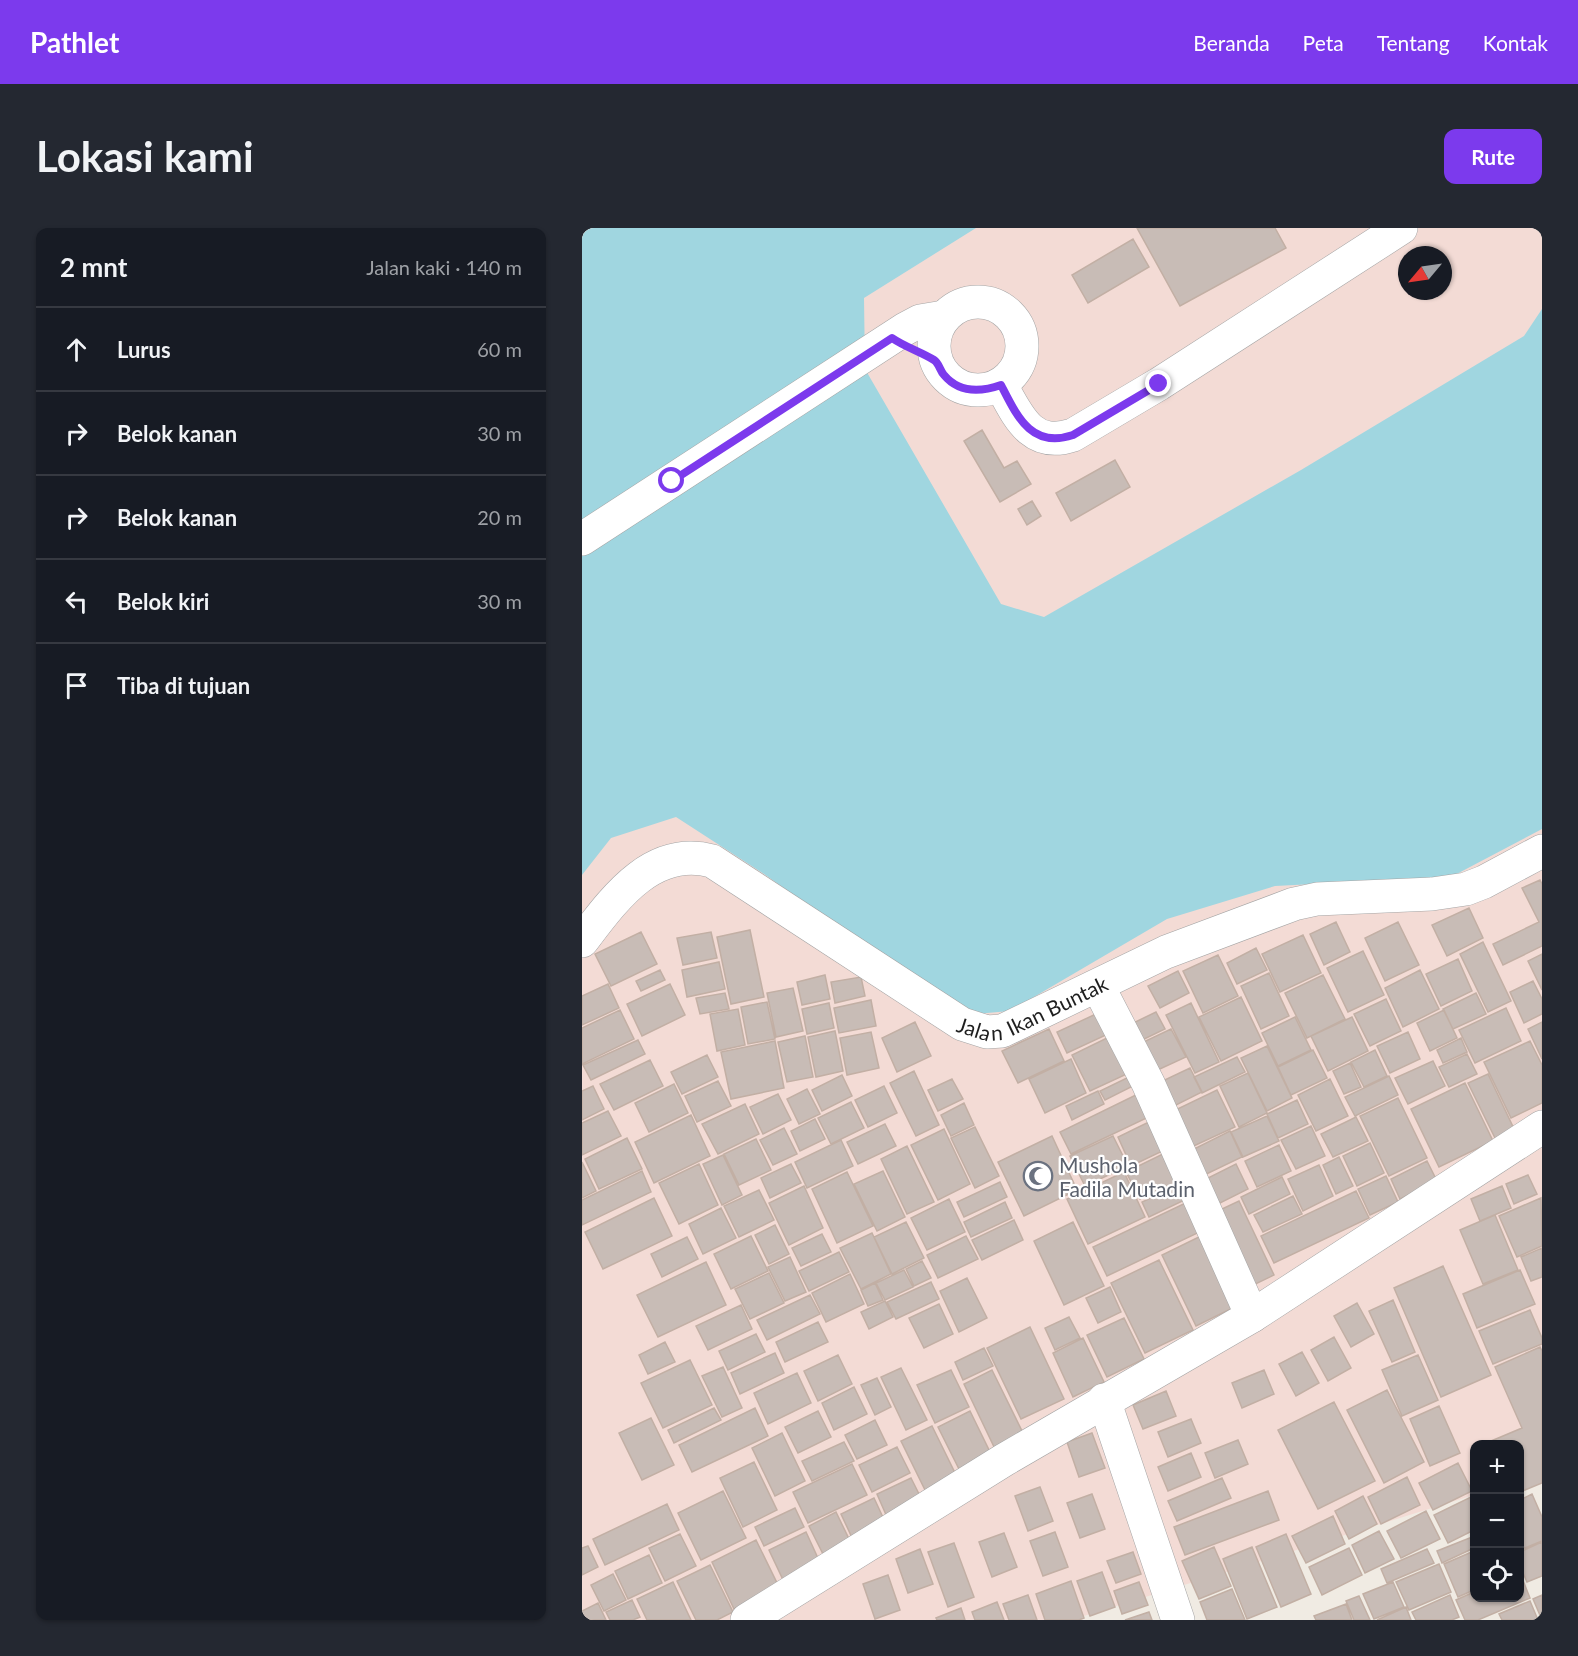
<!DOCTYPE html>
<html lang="id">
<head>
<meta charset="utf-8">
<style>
  :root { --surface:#171b24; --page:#242831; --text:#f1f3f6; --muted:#9ea1a6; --line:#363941; --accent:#7c3aed }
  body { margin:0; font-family:Lato,sans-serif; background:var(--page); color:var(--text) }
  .controls { position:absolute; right:18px; bottom:18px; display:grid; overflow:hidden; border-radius:12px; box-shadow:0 2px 4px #0004 }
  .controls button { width:54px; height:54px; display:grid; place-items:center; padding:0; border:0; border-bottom:2px solid var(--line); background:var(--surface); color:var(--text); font:30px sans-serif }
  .compass { position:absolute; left:816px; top:18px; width:54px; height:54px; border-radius:50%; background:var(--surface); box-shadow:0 2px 4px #0004; rotate:241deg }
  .stop { position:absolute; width:18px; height:18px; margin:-14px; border:4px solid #7c3aed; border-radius:50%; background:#fff }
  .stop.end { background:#7c3aed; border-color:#fff; box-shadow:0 2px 6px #0008 }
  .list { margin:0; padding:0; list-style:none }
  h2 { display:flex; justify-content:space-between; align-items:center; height:78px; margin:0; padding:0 24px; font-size:26px }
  h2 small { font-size:20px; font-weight:400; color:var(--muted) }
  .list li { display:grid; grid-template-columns:39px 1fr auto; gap:18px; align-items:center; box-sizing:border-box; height:84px; padding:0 24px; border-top:2px solid var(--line) }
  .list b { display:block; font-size:22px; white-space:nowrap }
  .list em { font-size:20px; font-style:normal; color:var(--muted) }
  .icon { flex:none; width:33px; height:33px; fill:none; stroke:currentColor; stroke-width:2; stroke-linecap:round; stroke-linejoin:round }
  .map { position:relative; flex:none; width:960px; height:1392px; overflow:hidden; border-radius:12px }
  header { display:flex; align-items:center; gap:36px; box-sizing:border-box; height:84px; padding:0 30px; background:var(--accent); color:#fff }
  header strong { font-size:28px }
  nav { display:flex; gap:33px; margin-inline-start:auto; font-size:21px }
  .intro { display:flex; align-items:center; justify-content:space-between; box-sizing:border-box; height:144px; padding:0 36px }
  h1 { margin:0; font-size:42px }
  .button { padding:15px 27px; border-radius:12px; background:var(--accent); color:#fff; font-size:21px; font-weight:700 }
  main { display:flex; gap:36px; padding:0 36px }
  aside { flex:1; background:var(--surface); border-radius:12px; box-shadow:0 2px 4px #0004 }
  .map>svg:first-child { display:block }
  .military { fill:#f3dbd5; fill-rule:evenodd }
  .water { fill:#a0d6e0 }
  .building { fill:#c8bcb6; stroke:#c2afa4; stroke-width:1.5 }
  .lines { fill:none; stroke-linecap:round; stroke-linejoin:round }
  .minor-casing { stroke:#a5a5a5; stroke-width:34 }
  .minor { stroke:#fff; stroke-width:33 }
  .route { stroke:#7c3aed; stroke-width:8 }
  .labels { text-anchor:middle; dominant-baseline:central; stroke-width:4.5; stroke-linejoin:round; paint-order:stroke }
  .street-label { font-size:21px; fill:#1e1e1e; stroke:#fff }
  .worship-label { font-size:21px; fill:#5b616d; stroke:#fff; text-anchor:start }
</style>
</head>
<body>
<header>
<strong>Pathlet</strong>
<nav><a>Beranda</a><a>Peta</a><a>Tentang</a><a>Kontak</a></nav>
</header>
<div class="intro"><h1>Lokasi kami</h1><a class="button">Rute</a></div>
<main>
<aside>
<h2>2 mnt<small>Jalan kaki · 140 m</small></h2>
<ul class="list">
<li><svg class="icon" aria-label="ahead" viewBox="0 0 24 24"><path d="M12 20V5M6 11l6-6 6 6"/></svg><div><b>Lurus</b></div><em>60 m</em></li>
<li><svg class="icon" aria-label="right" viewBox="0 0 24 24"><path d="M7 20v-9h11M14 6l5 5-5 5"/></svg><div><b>Belok kanan</b></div><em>30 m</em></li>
<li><svg class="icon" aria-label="right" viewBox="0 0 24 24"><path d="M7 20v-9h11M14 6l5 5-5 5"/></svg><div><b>Belok kanan</b></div><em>20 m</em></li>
<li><svg class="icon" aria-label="left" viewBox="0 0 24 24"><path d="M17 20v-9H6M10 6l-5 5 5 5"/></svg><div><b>Belok kiri</b></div><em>30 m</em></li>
<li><svg class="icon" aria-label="arrive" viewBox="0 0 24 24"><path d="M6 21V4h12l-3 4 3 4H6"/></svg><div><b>Tiba di tujuan</b></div></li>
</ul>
</aside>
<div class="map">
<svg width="960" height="1392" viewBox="0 0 960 1392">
  <rect width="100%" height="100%" fill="#f0ebe3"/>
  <path class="military" d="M0 0H960V1246L938 1253V1216H892V1267L489 1392H0ZM825 27H861V63H825Z"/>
  <path class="water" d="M0 0H394L282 70 283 141 419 376 462 389 719 242 942 108 960 81V601L869 649 693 658 585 691 428 783 382 787 182 646 94 589 29 610 0 647Z"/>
  <path class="building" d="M555 0H693L704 20 598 78Z
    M551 11 567 39 506 75 490 47Z
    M400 202 422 240 435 233 449 256 418 274 382 213Z
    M533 232 548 259 489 293 474 265Z
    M450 273 459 288 445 297 436 281Z
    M958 652 960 656V718L921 737 911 716 957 694 940 660Z
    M887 680 901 710 865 728 850 697Z
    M754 694 768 724 742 737 728 706Z
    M816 694 837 737 803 753 783 710Z
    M168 702 182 769 149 776 135 709Z
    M59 704 75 736 29 758 13 726Z
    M129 704 135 730 101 737 95 710Z
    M721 707 739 745 698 764 680 726Z
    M901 714 929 773 906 784 878 726Z
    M674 720 685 742 655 756 645 735Z
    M781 723 802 767 766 784 745 740Z
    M960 726V762L946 733Z
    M636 727 656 768 621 785 601 743Z
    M876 731 890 763 859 778 844 746Z
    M137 734 143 761 105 769 100 742Z
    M78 742 83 752 59 763 54 753Z
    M838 742 857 781 821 799 803 760Z
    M596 743 607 765 578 780 566 758Z
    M687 745 707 788 679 801 659 758Z
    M243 747 248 771 220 777 215 754Z
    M741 747 763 791 725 810 703 765Z
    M279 749 283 768 253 775 249 754Z
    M951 753 960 771V786L942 795 928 764Z
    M26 756 37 780 0 797V768Z
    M88 756 103 787 60 808 45 776Z
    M211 760 221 803 194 809 185 765Z
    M143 765 147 781 118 786 114 770Z
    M894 765 904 786 871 801 861 781Z
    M659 769 680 813 639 833 617 789Z
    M804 771 819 803 788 818 772 786Z
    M289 772 294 798 257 805 252 780Z
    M185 774 193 811 166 816 159 779Z
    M247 775 252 800 225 806 220 781Z
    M609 775 637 834 613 845 584 787Z
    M924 780 939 813 893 835 877 802Z
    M156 781 163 817 135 823 128 786Z
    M38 782 52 811 0 836V800Z
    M862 782 875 810 848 823 835 795Z
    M574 784 583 801 552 816 543 799Z
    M514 786 524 807 485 825 475 804Z
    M713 789 729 822 696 838 680 805Z
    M770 789 786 823 746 843 729 808Z
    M333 794 349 828 315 844 300 810Z
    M960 794V831L946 801Z
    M467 801 482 833 436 855 420 823Z
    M589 801 604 829 567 846 553 818Z
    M253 803 261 843 234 849 226 809Z
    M289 804 297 840 265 847 258 810Z
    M826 804 838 831 808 845 795 818Z
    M223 808 231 849 205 854 196 814Z
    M529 808 547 845 508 863 490 827Z
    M879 810 885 824 861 835 855 822Z
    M56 812 63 826 9 852 1 837Z
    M193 813 202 860 149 871 139 824Z
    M948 813 960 837V875L929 890 902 834Z
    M685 818 710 870 685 883 659 830Z
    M731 822 745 850 709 867 696 839Z
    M793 822 805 848 782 859 769 834Z
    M885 826 895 846 867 859 857 839Z
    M125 827 136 849 100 866 89 844Z
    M655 829 663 844 620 865 612 849Z
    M489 831 504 865 463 885 447 851Z
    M68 832 81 858 32 882 18 856Z
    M851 833 863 858 826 876 813 850Z
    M768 835 779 859 762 866 751 843Z
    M608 840 620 864 584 882 572 857Z
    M332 843 357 897 334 908 308 855Z
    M666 845 685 885 657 899 638 858Z
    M906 846 933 903 914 912 886 855Z
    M260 847 270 868 240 883 230 862Z
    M551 847 555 856 523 872 518 863Z
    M807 848 816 867 773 888 763 869Z
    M370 851 381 871 356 883 346 862Z
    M748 851 766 888 734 903 716 867Z
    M136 853 149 878 115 894 103 868Z
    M883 855 911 913 857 939 829 881Z
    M92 856 106 885 67 904 53 875Z
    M11 858 22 881 0 892V863Z
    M302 858 315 885 286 899 273 872Z
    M225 861 238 886 217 896 205 871Z
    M635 862 653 899 603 922 585 886Z
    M516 863 522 876 490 892 484 878Z
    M562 863 573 886 489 926 478 904Z
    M196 866 209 892 181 906 168 879Z
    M816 870 845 930 807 948 778 888Z
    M715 872 726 896 696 910 685 886Z
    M269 874 282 900 249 916 236 890Z
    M382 875 392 897 369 908 359 887Z
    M163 876 177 906 136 926 120 896Z
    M26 883 39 908 0 927V895Z
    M109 887 128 928 72 955 53 914Z
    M685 888 697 913 661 929 649 904Z
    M577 889 591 918 549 938 536 909Z
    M774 889 786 913 751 929 739 906Z
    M233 891 243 911 218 923 209 903Z
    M303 896 314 918 276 936 265 914Z
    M729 898 743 928 714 941 699 912Z
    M393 899 417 948 393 960 369 910Z
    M202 900 215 926 191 937 178 912Z
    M362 901 388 956 356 972 329 917Z
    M648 903 660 929 614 951 602 926Z
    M470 908 495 962 442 988 416 934Z
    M531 908 546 938 503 958 488 928Z
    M45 910 60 941 17 961 3 931Z
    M174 911 189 942 157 957 142 926Z
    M259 912 271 938 225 960 213 934Z
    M788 915 802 945 775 958 761 928Z
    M697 917 709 943 675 959 663 933Z
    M325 918 352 974 325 986 299 931Z
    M589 922 603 950 558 971 544 944Z
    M141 927 160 967 140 977 121 936Z
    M757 929 771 958 754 966 741 937Z
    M845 933 855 953 818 971 809 951Z
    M0 934 14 963 0 970Z
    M117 936 136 977 97 996 77 955Z
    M209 936 219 955 188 970 179 950Z
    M654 936 666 961 626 981 614 956Z
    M737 937 751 968 721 983 706 951Z
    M60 943 69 964 0 997V972Z
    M301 943 323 989 295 1003 272 956Z
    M265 944 291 998 255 1015 230 961Z
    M542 944 563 989 506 1016 485 971Z
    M946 947 955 966 932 976 924 956Z
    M804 948 816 974 788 987 776 961Z
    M700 949 708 966 667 986 659 969Z
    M418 954 425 969 382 989 375 974Z
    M604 954 611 968 567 989 560 974Z
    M222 958 241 1000 207 1017 187 975Z
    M920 958 929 980 898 993 889 971Z
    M177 962 192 992 157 1009 142 978Z
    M774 963 787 990 692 1035 679 1008Z
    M711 968 720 986 681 1004 672 987Z
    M72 970 90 1008 21 1041 3 1004Z
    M959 970 960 1018 935 1029 917 988Z
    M367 971 383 1004 345 1022 329 990Z
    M612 971 626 1000 525 1048 511 1019Z
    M657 973 692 1047 663 1061 627 987Z
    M423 974 430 990 389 1009 382 994Z
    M139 980 154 1010 121 1026 107 996Z
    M913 987 936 1042 901 1056 878 1002Z
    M432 992 441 1012 400 1032 390 1012Z
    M324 994 342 1030 310 1046 292 1009Z
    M491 994 522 1058 482 1077 452 1013Z
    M193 997 207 1026 187 1036 173 1007Z
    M627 1004 661 1075 614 1098 580 1027Z
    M290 1005 309 1046 279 1061 258 1020Z
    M240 1006 249 1024 219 1038 210 1020Z
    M169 1008 186 1043 149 1061 132 1026Z
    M384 1008 396 1031 356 1050 345 1027Z
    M105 1009 116 1031 80 1049 69 1026Z
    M960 1020V1049L949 1053 939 1029Z
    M257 1024 267 1044 227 1063 217 1043Z
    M208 1029 224 1064 203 1073 186 1039Z
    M577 1032 611 1102 563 1125 529 1055Z
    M340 1033 349 1050 332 1058 324 1041Z
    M124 1034 144 1077 76 1109 55 1067Z
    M861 1038 909 1147 859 1169 812 1060Z
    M322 1042 331 1059 303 1072 294 1055Z
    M938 1042 953 1076 895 1100 881 1066Z
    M187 1045 202 1075 168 1091 153 1061Z
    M268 1046 282 1076 244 1094 230 1065Z
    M385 1050 405 1090 377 1104 358 1063Z
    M349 1054 357 1071 314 1091 305 1074Z
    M293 1055 301 1072 286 1078 279 1062Z
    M528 1059 539 1084 516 1095 504 1070Z
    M228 1067 238 1086 185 1112 175 1092Z
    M811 1072 833 1124 810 1134 787 1083Z
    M303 1073 311 1089 287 1101 279 1084Z
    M775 1075 792 1106 769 1119 752 1088Z
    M357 1076 371 1106 342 1120 327 1090Z
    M159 1077 170 1101 126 1122 114 1098Z
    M948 1082 960 1110V1116L911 1136 897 1103Z
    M487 1089 498 1110 473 1122 463 1100Z
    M542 1090 562 1131 525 1149 505 1107Z
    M236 1094 246 1114 203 1134 194 1114Z
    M448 1099 482 1171 439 1191 405 1120Z
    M174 1106 183 1124 146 1142 137 1123Z
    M752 1109 769 1140 746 1153 729 1122Z
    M501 1110 522 1154 491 1169 471 1125Z
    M83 1114 93 1134 66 1146 57 1127Z
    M958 1119 960 1123V1255L938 1264V1216H902L940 1200 913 1139Z
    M402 1120 411 1138 381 1152 373 1134Z
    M720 1124 737 1155 714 1168 697 1136Z
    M193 1125 202 1145 158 1166 149 1145Z
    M256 1127 270 1156 236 1173 222 1143Z
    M836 1127 856 1172 820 1188 800 1142Z
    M108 1132 130 1177 81 1200 59 1155Z
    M141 1139 160 1180 140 1189 120 1148Z
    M319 1140 345 1192 324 1202 299 1149Z
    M369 1142 387 1179 353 1195 335 1157Z
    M410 1142 443 1209 414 1223 382 1156Z
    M682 1142 692 1166 660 1180 650 1155Z
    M215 1145 229 1175 186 1196 172 1165Z
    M295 1150 309 1179 293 1187 279 1157Z
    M272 1159 285 1186 252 1202 240 1175Z
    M805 1162 842 1234 802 1255 765 1182Z
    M584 1163 594 1188 561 1201 551 1177Z
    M752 1174 793 1253 736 1281 696 1202Z
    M857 1178 878 1225 848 1238 828 1191Z
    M132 1180 139 1192 92 1215 86 1202Z
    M173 1180 186 1208 110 1244 97 1217Z
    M236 1183 249 1209 216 1225 203 1199Z
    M388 1183 409 1226 377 1241 356 1199Z
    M69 1190 92 1237 60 1252 37 1205Z
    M609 1191 619 1215 586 1229 576 1204Z
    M293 1192 305 1217 275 1231 263 1207Z
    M350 1198 376 1251 345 1266 319 1213Z
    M200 1205 223 1253 193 1268 170 1220Z
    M510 1205 523 1240 497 1249 485 1214Z
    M656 1212 666 1236 633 1250 623 1225Z
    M262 1214 272 1233 230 1253 220 1233Z
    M315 1219 328 1245 290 1264 277 1237Z
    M609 1225 619 1249 586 1263 576 1239Z
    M172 1234 195 1282 161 1299 138 1250Z
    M876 1235 890 1263 851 1282 837 1255Z
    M270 1236 285 1267 226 1295 211 1264Z
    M825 1249 838 1277 799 1296 786 1269Z
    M329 1250 340 1272 305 1289 295 1266Z
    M640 1250 649 1270 595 1293 586 1273Z
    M458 1259 471 1293 446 1303 433 1268Z
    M141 1263 164 1310 119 1332 96 1285Z
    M686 1263 697 1292 603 1327 592 1299Z
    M510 1266 523 1301 498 1310 485 1275Z
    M950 1266 960 1289V1313L938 1322V1272Z
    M781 1268 795 1296 767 1311 753 1283Z
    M891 1268 892 1271V1302L866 1315 852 1287Z
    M292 1270 305 1298 272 1314 259 1286Z
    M85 1276 97 1302 23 1337 11 1311Z
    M213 1280 222 1299 182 1318 173 1299Z
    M844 1283 858 1311 819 1330 805 1303Z
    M254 1284 268 1313 241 1326 227 1298Z
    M751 1288 763 1316 724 1335 710 1308Z
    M797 1303 812 1331 783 1345 770 1317Z
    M224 1304 240 1339 203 1356 187 1322Z
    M473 1304 486 1339 461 1348 448 1313Z
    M422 1305 435 1339 410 1349 397 1314Z
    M98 1306 114 1338 83 1353 67 1320Z
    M704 1306 729 1366 699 1379 674 1319Z
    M890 1309 892 1320 860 1335 855 1323Z
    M174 1312 197 1359 152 1381 130 1334Z
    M960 1314V1348L945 1354 938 1338V1324Z
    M372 1315 392 1369 366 1379 346 1324Z
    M6 1318 16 1339 0 1347V1320Z
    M632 1319 649 1358 617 1371 600 1333Z
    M670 1319 695 1379 665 1391 641 1331Z
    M767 1320 780 1347 740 1367 727 1339Z
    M338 1321 351 1356 326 1365 314 1331Z
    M845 1321 852 1335 805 1355 799 1341Z
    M892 1323V1362L876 1369 862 1336Z
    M551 1324 559 1346 534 1355 525 1333Z
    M67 1327 80 1355 46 1371 33 1343Z
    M857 1336 869 1364 827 1382 814 1354Z
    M128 1337 151 1384 135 1392H114L95 1353Z
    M520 1344 533 1379 508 1388 495 1353Z
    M938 1345 948 1370 896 1392H883L874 1372 892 1364V1370H938Z
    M31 1346 44 1372 22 1383 9 1357Z
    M306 1347 318 1382 293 1391 281 1356Z
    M489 1353 502 1390 497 1392H463L454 1366Z
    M91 1354 109 1392H65L55 1371Z
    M557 1354 566 1377 540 1386 532 1363Z
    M811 1354 822 1379 792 1391 781 1366Z
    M650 1361 663 1392H625L618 1374Z
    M446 1367 455 1392H427L421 1376Z
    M868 1367 877 1389 870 1392H834L830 1384Z
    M960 1367V1392L951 1371Z
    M777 1368 788 1392H772L764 1373Z
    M50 1372 58 1389 51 1392H28L24 1384Z
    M948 1373 956 1392H920L917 1386Z
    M415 1374 422 1392H393L390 1384Z
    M16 1375 24 1392H0V1383Z
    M764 1376 770 1392H734L732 1388Z
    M824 1379 829 1392H795Z
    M379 1380 383 1392H355L354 1390Z
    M567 1384 570 1392H543Z"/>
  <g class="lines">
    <g class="minor-casing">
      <g id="minor">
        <circle cx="396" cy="118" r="44"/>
        <path d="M419 157C436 188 449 221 491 207L577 156 819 0"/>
        <path d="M0 311 323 101 338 93 362 89"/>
        <path id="s1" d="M0 713C32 671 70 617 130 633L380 796 405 804 420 803 584 724 712 676 735 671 850 666 884 661 902 654 960 623"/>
        <path d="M516 758 566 855 670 1088"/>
        <path d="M522 1172 596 1392"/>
        <path d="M165 1392 422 1232 670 1088 960 899"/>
      </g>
    </g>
    <use href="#minor" class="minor"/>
  </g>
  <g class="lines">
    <path class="route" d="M90 253 310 110C323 119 339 124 352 132 357 135 358 143 362 147 377 165 399 164 419 157 435 188 449 221 491 207L577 156"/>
  </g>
  <defs>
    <g id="mosque-ring" transform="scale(1.5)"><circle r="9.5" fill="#fff" stroke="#6b7280" stroke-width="1.5"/><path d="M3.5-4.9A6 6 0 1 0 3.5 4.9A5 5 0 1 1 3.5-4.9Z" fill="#6b7280"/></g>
  </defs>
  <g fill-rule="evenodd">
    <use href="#mosque-ring" x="456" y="948"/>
  </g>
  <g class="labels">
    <g class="street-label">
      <text stroke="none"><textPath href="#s1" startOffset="538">Jalan Ikan Buntak</textPath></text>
    </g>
    <g class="worship-label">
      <text x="477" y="936">Mushola<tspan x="477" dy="24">Fadila Mutadin</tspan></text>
    </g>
  </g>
</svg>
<div class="controls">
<button>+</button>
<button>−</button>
<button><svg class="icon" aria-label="locate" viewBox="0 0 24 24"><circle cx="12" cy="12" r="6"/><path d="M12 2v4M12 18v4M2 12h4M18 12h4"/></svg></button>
</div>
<svg class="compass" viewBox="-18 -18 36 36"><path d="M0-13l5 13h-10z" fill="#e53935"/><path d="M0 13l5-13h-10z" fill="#9ea1a6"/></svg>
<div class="stop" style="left:90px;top:253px"></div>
<div class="stop end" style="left:577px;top:156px"></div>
</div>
</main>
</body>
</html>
